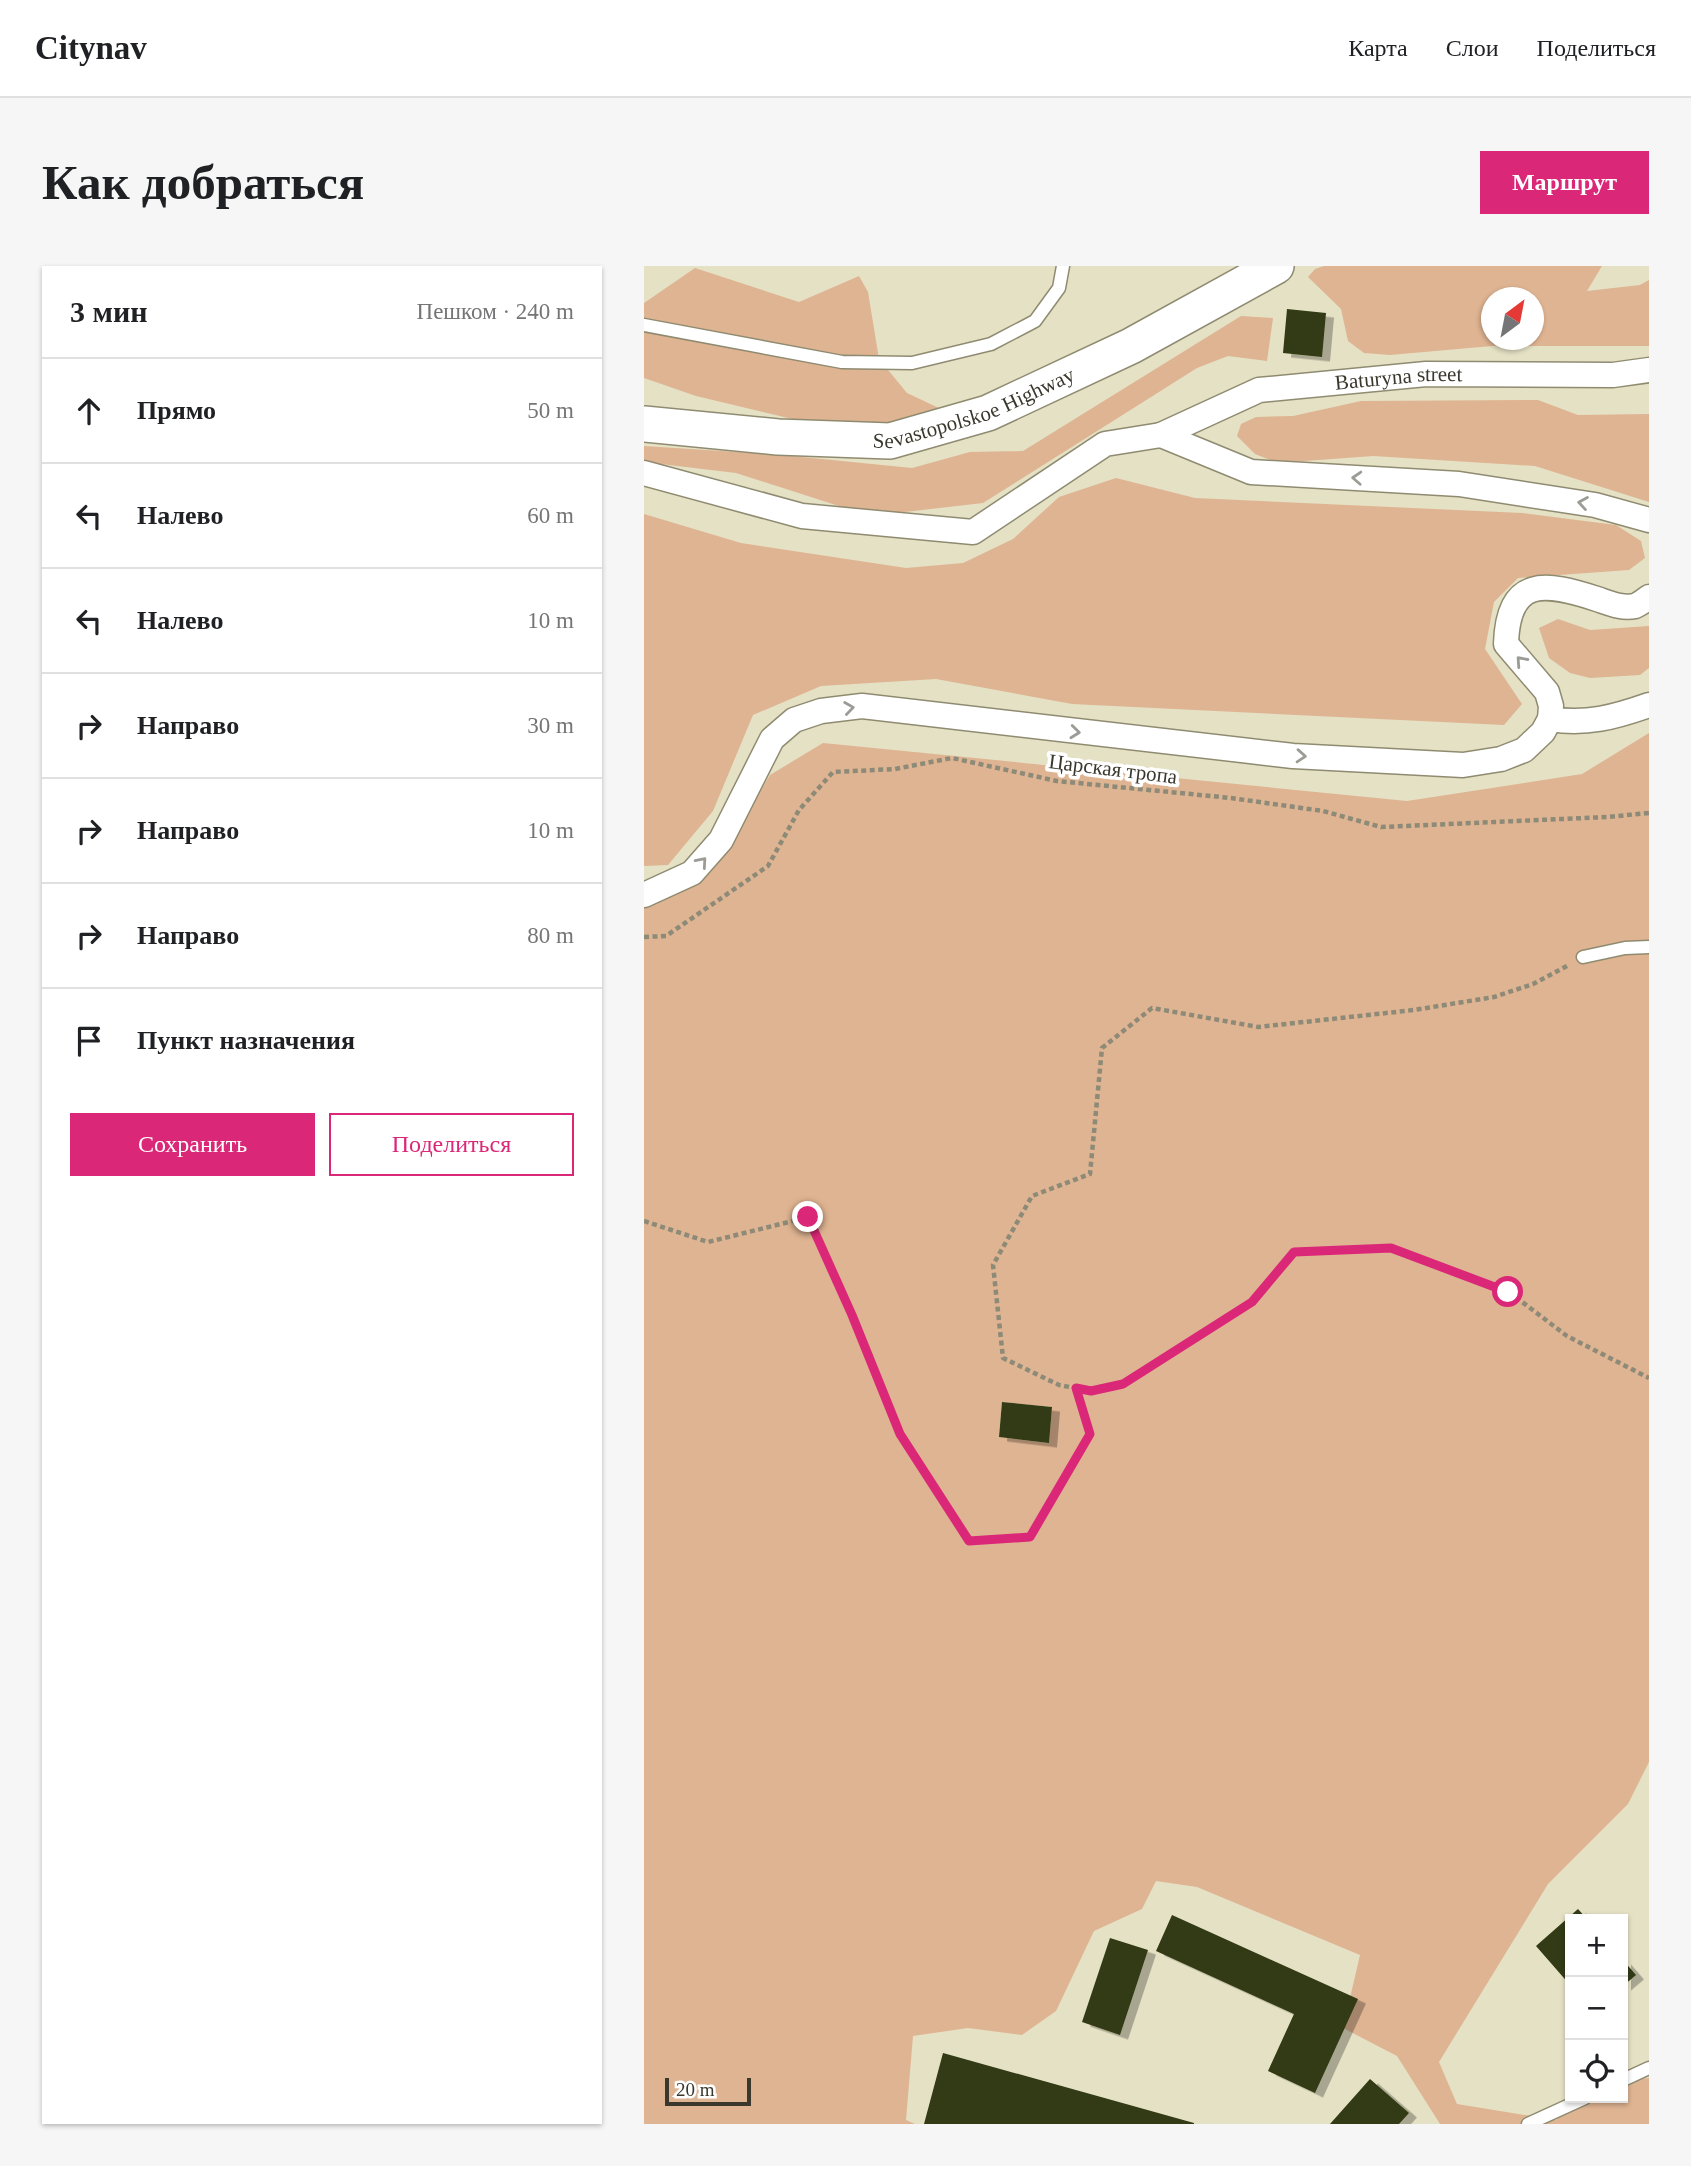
<!DOCTYPE html>
<html lang="ru">
<head>
<meta charset="utf-8">
<style>
  :root { --surface:#fff; --page:#f6f6f6; --text:#202124; --muted:#757577; --line:#e0e0e0; --accent:#db2777 }
  body { margin:0; font-family:Georgia,serif; background:var(--page); color:var(--text) }
  .controls { position:absolute; right:21px; bottom:21px; display:grid; overflow:hidden; border-radius:0px; box-shadow:0 2px 5px #0004 }
  .controls button { width:63px; height:63px; display:grid; place-items:center; padding:0; border:0; border-bottom:2px solid var(--line); background:var(--surface); color:var(--text); font:35px sans-serif }
  .compass { position:absolute; left:837px; top:21px; width:63px; height:63px; border-radius:50%; background:var(--surface); box-shadow:0 2px 5px #0004; rotate:32deg }
  .scale { position:absolute; left:21px; bottom:18px; width:86px; box-sizing:border-box; padding-left:7px; border:4px solid #3a382d; border-top:0; font-size:19px; line-height:24px; white-space:nowrap; color:#3a382d; -webkit-text-stroke:5px #fff; paint-order:stroke }
  .stop { position:absolute; width:21px; height:21px; margin:-16px; border:5px solid #db2777; border-radius:50%; background:#fff }
  .stop.end { background:#db2777; border-color:#fff; box-shadow:0 2px 7px #0008 }
  .list { margin:0; padding:0; list-style:none }
  h2 { display:flex; justify-content:space-between; align-items:center; height:91px; margin:0; padding:0 28px; font-size:30px }
  h2 small { font-size:23px; font-weight:400; color:var(--muted) }
  .list li { display:grid; grid-template-columns:46px 1fr auto; gap:21px; align-items:center; box-sizing:border-box; height:105px; padding:0 28px; border-top:2px solid var(--line) }
  .list b { display:block; font-size:26px; white-space:nowrap }
  .list em { font-size:23px; font-style:normal; color:var(--muted) }
  .actions { display:flex; gap:14px; padding:21px 28px }
  .actions a { flex:1; padding:16px 0; border:2px solid var(--accent); border-radius:0px; text-align:center; font-size:24px; color:var(--accent) }
  .actions .main { background:var(--accent); color:#fff }
  .icon { flex:none; width:38px; height:38px; fill:none; stroke:currentColor; stroke-width:2; stroke-linecap:round; stroke-linejoin:round }
  .map { position:relative; flex:none; width:1005px; height:1858px; overflow:hidden; border-radius:0px }
  header { display:flex; align-items:center; gap:42px; box-sizing:border-box; height:98px; padding:0 35px; background:var(--surface); border-bottom:2px solid var(--line) }
  header strong { font-size:33px }
  nav { display:flex; gap:38px; margin-inline-start:auto; font-size:24px }
  .intro { display:flex; align-items:center; justify-content:space-between; box-sizing:border-box; height:168px; padding:0 42px }
  h1 { margin:0; font-size:49px }
  .button { padding:18px 32px; border-radius:0px; background:var(--accent); color:#fff; font-size:24px; font-weight:700 }
  main { display:flex; gap:42px; padding:0 42px }
  aside { flex:1; background:var(--surface); border-radius:0px; box-shadow:0 2px 5px #0004 }
  .map>svg:first-child { display:block }
  .green { fill:#dfb492; fill-rule:evenodd }
  .building { fill:#313a12; filter:url(#shadow) }
  .lines { fill:none; stroke-linecap:round; stroke-linejoin:round }
  .service-casing { stroke:#8f8b71; stroke-width:15 }
  .minor-casing { stroke:#8f8b71; stroke-width:27 }
  .secondary-casing { stroke:#8f8b71; stroke-width:38 }
  .path { stroke:#8d8a77; stroke-width:4.5; stroke-dasharray:5 3.5; stroke-linecap:butt }
  .service { stroke:#fff; stroke-width:12 }
  .minor { stroke:#fff; stroke-width:24 }
  .secondary { stroke:#fff; stroke-width:35 }
  .oneway { stroke:#9c9c96 }
  .route { stroke:#db2777; stroke-width:9 }
  .labels { text-anchor:middle; dominant-baseline:central; stroke-width:7; stroke-linejoin:round; paint-order:stroke }
  .street-label { font-size:21px; fill:#3a382d; stroke:#fff }
</style>
</head>
<body>
<header>
<strong>Citynav</strong>
<nav><a>Карта</a><a>Слои</a><a>Поделиться</a></nav>
</header>
<div class="intro"><h1>Как добраться</h1><a class="button">Маршрут</a></div>
<main>
<aside>
<h2>3 мин<small>Пешком · 240 m</small></h2>
<ul class="list">
<li><svg class="icon" aria-label="ahead" viewBox="0 0 24 24"><path d="M12 20V5M6 11l6-6 6 6"/></svg><div><b>Прямо</b></div><em>50 m</em></li>
<li><svg class="icon" aria-label="left" viewBox="0 0 24 24"><path d="M17 20v-9H6M10 6l-5 5 5 5"/></svg><div><b>Налево</b></div><em>60 m</em></li>
<li><svg class="icon" aria-label="left" viewBox="0 0 24 24"><path d="M17 20v-9H6M10 6l-5 5 5 5"/></svg><div><b>Налево</b></div><em>10 m</em></li>
<li><svg class="icon" aria-label="right" viewBox="0 0 24 24"><path d="M7 20v-9h11M14 6l5 5-5 5"/></svg><div><b>Направо</b></div><em>30 m</em></li>
<li><svg class="icon" aria-label="right" viewBox="0 0 24 24"><path d="M7 20v-9h11M14 6l5 5-5 5"/></svg><div><b>Направо</b></div><em>10 m</em></li>
<li><svg class="icon" aria-label="right" viewBox="0 0 24 24"><path d="M7 20v-9h11M14 6l5 5-5 5"/></svg><div><b>Направо</b></div><em>80 m</em></li>
<li><svg class="icon" aria-label="arrive" viewBox="0 0 24 24"><path d="M6 21V4h12l-3 4 3 4H6"/></svg><div><b>Пункт назначения</b></div></li>
</ul>
<div class="actions"><a class="main">Сохранить</a><a>Поделиться</a></div>
</aside>
<div class="map">
<svg width="1005" height="1858" viewBox="0 0 1005 1858">
  <defs>
    <filter id="shadow"><feDropShadow dx="8" dy="4.5" stdDeviation="0" flood-color="#0004"/></filter>
  </defs>
  <rect width="100%" height="100%" fill="#e5e1c5"/>
  <path class="green" d="M680 0H958L943 25 996 19 1005 14V80H848L746 89 720 87 704 75 697 43 664 11 671 3ZM848 32H890V74H848Z
    M51 2 155 36 215 10 224 26 235 93 263 127 297 143 271 159H173L52 130 0 112V37Z
    M597 50 629 52 623 95 584 90 553 102 339 237 226 250 92 207 0 196V180L138 189 268 202 326 186 379 185Z
    M894 134 934 149 1005 148V236L891 200 729 190 634 197 611 188 593 170 597 158 612 151 649 150 717 135Z
    M472 212 551 232 878 247 972 259 997 275 1001 292 985 304 874 312 850 336 841 383 878 438 860 459 428 438 292 413 177 420 109 449 69 545 24 599 0 600V248L97 277 262 302 319 297 369 273 415 231Z
    M914 353 946 364 1005 360V402L996 409 946 412 926 407 905 392 895 362Z
    M1005 467V1496L984 1538 904 1618 795 1796 813 1838 912 1854 936 1832H979V1815L1005 1812V1858H796L753 1790 699 1762 716 1689 553 1621 512 1615 498 1643 450 1665 412 1745 378 1769 324 1762 269 1770 262 1854 271 1858H0V639L72 598 126 509 179 477 763 535 938 508ZM358 1136 408 1141 405 1177 355 1171Z"/>
  <path class="building" d="M643 43 682 47 678 91 639 87Z
    M358 1136 408 1141 405 1177 355 1171Z
    M934 1643 943 1653H926V1719L892 1680Z
    M528 1649 714 1733 671 1827 624 1805 650 1748 512 1685Z
    M466 1672 504 1684 476 1769 438 1756Z
    M979 1694 992 1709 979 1720Z
    M299 1787 550 1857V1858H280Z
    M726 1813 765 1847 755 1858H686Z"/>
  <g class="lines">
    <g class="service-casing">
      <path id="service" d="M0 59 198 96 268 97 347 78 391 55 415 22 419 0
        M939 691 981 682 1005 681
        M979 1814 1005 1802
        M884 1858 941 1832"/>
    </g>
    <g class="minor-casing">
      <g id="minor">
        <path id="s1" d="M517 169 615 124 782 108 969 109 1005 104"/>
        <path d="M0 207 158 250 329 266 461 178 517 169 607 206 815 218 951 239 1005 254"/>
        <path d="M906 453C942 459 971 451 1005 439"/>
        <path d="M0 629 48 607 77 574 128 473 150 454 177 445 218 440 649 490 819 499 857 493 880 484 899 466 906 453 907 440 903 426 862 378C864 310 901 316 953 333 965 337 978 343 991 340 996 338 1001 334 1005 331"/>
      </g>
    </g>
    <g class="secondary-casing">
      <g id="secondary">
        <path id="s2" d="M0 158 134 171 246 175 344 147 487 80 632 0"/>
      </g>
    </g>
    <path class="path" d="M0 671 22 670 124 600 155 544 189 506 251 503 308 492 413 515 587 532 679 545 737 561 963 551 1005 547
      M923 700 889 718 850 731 770 744 614 761 508 742 458 782 446 908 388 930 349 999 359 1092 415 1119 447 1125 479 1118 608 1036 650 986 747 982 865 1026 923 1070 1005 1112
      M0 955 64 976 165 951 208 1049 256 1168 325 1275 386 1271 446 1168 432 1122"/>
    <use href="#service" class="service"/>
    <use href="#minor" class="minor"/>
    <use href="#secondary" class="secondary"/>
  </g>
  <defs><path id="oneway-chevron" d="M-2-3.5L2.5 0L-2 3.5" fill="none" stroke-width="1.6" stroke-linecap="round" stroke-linejoin="round" transform="scale(1.75)"/></defs>
  <g class="oneway">
    <use href="#oneway-chevron" transform="translate(713 212) rotate(-177)"/>
    <use href="#oneway-chevron" transform="translate(939 237) rotate(-171)"/>
    <use href="#oneway-chevron" transform="translate(877 395) rotate(-132)"/>
    <use href="#oneway-chevron" transform="translate(205 442) rotate(-8)"/>
    <use href="#oneway-chevron" transform="translate(431 466) rotate(6)"/>
    <use href="#oneway-chevron" transform="translate(657 490) rotate(4)"/>
    <use href="#oneway-chevron" transform="translate(58 596) rotate(-49)"/>
  </g>
  <g class="lines">
    <path class="route" d="M164 951 208 1049 256 1168 325 1275 386 1271 446 1168 432 1122 447 1125 479 1118 608 1036 650 986 747 982 864 1026"/>
  </g>
  <g class="labels">
    <g class="street-label">
      <text stroke="none"><textPath href="#s1" startOffset="248">Baturyna street</textPath></text>
      <text stroke="none"><textPath href="#s2" startOffset="336">Sevastopolskoe Highway</textPath></text>
      <text transform="translate(469 503) rotate(7)">Царская тропа</text>
    </g>
  </g>
</svg>
<div class="controls">
<button>+</button>
<button>−</button>
<button><svg class="icon" aria-label="locate" viewBox="0 0 24 24"><circle cx="12" cy="12" r="6"/><path d="M12 2v4M12 18v4M2 12h4M18 12h4"/></svg></button>
</div>
<svg class="compass" viewBox="-18 -18 36 36"><path d="M0-13l5 13h-10z" fill="#e53935"/><path d="M0 13l5-13h-10z" fill="#757577"/></svg>
<div class="scale">20 m</div>
<div class="stop" style="left:864px;top:1026px"></div>
<div class="stop end" style="left:164px;top:951px"></div>
</div>
</main>
</body>
</html>
